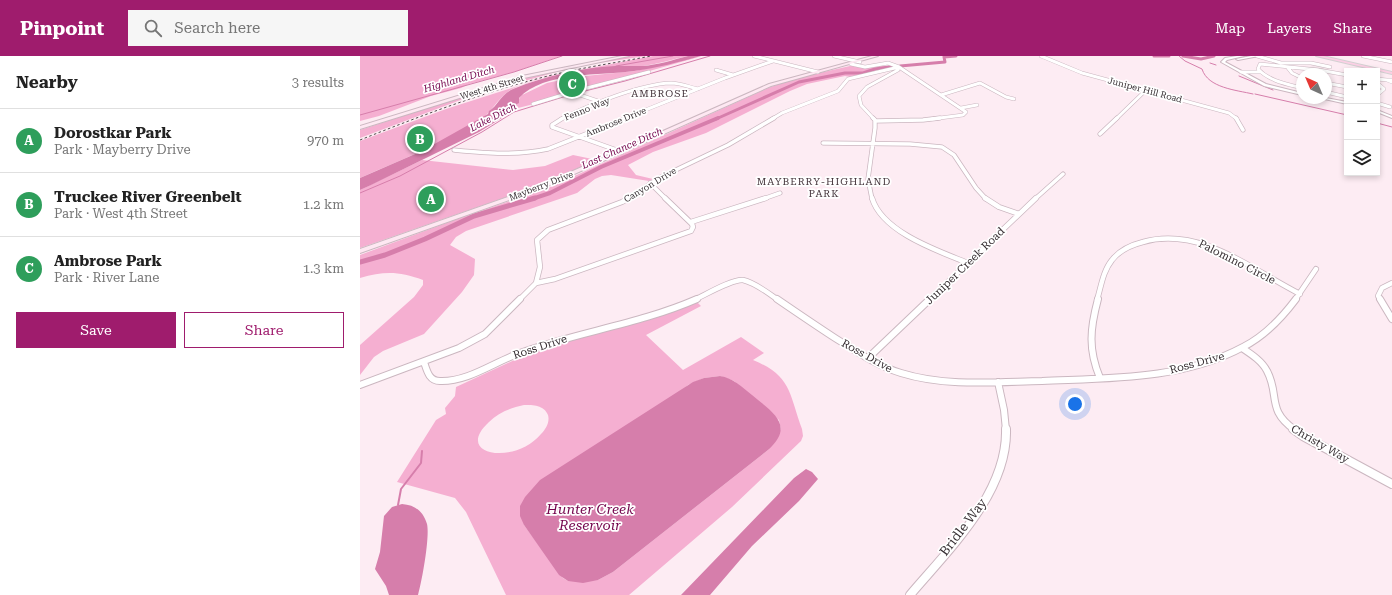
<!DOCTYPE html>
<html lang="en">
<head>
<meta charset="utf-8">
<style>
  :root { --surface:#fff; --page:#f6f6f6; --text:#222; --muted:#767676; --line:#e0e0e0; --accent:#9f1c6d }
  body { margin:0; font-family:"Roboto Serif",serif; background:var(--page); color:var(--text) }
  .controls { position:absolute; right:12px; top:12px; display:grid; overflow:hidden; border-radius:0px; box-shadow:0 2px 6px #0003 }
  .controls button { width:36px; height:36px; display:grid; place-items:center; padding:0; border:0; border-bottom:1px solid var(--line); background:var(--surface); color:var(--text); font:20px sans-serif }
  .compass { position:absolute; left:936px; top:12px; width:36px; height:36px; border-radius:50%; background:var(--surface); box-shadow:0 2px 6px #0003; rotate:316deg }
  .you { position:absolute; left:715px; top:348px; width:14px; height:14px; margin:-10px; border:3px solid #fff; border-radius:50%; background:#1a73e8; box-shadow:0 0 0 6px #1a73e833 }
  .badge { display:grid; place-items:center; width:26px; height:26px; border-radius:50%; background:var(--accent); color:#fff; font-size:13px; font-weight:700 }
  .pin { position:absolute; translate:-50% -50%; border:2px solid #fff; box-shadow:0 1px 4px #0006 }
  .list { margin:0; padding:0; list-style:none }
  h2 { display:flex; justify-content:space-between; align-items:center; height:52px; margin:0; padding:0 16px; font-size:17px }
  h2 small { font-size:13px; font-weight:400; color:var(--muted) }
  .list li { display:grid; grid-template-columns:26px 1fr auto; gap:12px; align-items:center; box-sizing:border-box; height:64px; padding:0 16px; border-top:1px solid var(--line) }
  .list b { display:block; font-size:15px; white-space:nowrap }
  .list p { margin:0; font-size:13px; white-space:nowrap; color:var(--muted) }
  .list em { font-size:13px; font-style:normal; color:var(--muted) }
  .actions { display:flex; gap:8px; padding:12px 16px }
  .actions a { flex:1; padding:9px 0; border:1px solid var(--accent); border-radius:0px; text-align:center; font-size:14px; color:var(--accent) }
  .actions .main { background:var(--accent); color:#fff }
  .icon { flex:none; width:22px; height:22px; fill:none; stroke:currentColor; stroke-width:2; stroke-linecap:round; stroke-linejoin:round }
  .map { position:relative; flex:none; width:1032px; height:539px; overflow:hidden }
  header { display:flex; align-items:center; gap:24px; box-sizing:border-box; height:56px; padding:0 20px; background:var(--accent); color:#fff }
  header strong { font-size:19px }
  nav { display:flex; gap:22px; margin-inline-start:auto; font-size:14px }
  .search { width:280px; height:36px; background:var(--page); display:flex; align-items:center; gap:10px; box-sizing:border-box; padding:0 14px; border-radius:0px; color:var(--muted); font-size:15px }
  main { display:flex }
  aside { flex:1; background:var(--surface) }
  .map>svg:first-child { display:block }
  .green { fill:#f5afd1; fill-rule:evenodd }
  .water { fill:#d67eab }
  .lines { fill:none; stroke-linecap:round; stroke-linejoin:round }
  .stream-far1 { stroke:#d67eab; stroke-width:1 }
  .stream { stroke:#d67eab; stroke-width:2 }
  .canal-far2 { stroke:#d67eab; stroke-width:3 }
  .canal-far1 { stroke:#d67eab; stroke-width:4 }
  .canal { stroke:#d67eab; stroke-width:5 }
  .minor-far4-casing { stroke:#cbb7c0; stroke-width:4 }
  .minor-far3-casing { stroke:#cbb7c0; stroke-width:5 }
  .minor-far2-casing { stroke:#cbb7c0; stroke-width:6 }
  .minor-far1-casing { stroke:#cbb7c0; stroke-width:8 }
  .minor-casing { stroke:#cbb7c0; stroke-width:10 }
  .tertiary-casing { stroke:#cbb7c0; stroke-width:2 }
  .secondary-casing { stroke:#cbb7c0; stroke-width:2 }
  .primary-casing { stroke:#d3d1d2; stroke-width:2 }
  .minor-far4 { stroke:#fff; stroke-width:3 }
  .minor-far3 { stroke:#fff; stroke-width:3.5 }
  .minor-far2 { stroke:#fff; stroke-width:4.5 }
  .minor-far1 { stroke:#fff; stroke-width:6 }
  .minor { stroke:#fff; stroke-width:8 }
  .tertiary { fill:#fff; fill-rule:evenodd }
  .secondary { fill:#fee8f2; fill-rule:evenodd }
  .primary { fill:#fcd0e5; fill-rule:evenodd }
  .rail { stroke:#52494d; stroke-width:1; stroke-dasharray:2.5 2.5; stroke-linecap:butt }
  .labels { text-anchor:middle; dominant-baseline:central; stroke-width:3.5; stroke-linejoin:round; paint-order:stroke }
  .far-street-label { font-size:9px; fill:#372f33; stroke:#fff }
  .far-water-label { font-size:10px; font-style:italic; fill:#74054d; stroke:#fff }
  .far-neighbourhood-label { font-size:10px; letter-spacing:1px; fill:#43333a; stroke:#fff }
  .street-label { font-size:11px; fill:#372f33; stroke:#fff }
  .near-street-label { font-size:13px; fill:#372f33; stroke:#fff }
  .near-water-label { font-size:14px; font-style:italic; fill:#74054d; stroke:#fff }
</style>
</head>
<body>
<header>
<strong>Pinpoint</strong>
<div class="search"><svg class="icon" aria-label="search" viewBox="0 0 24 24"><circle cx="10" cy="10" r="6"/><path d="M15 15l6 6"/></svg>Search here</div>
<nav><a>Map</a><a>Layers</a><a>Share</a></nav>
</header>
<main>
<aside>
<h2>Nearby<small>3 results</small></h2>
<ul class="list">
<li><span class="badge" style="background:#2e9e5b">A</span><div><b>Dorostkar Park</b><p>Park · Mayberry Drive</p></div><em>970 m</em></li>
<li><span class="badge" style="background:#2e9e5b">B</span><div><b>Truckee River Greenbelt</b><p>Park · West 4th Street</p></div><em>1.2 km</em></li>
<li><span class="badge" style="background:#2e9e5b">C</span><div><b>Ambrose Park</b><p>Park · River Lane</p></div><em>1.3 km</em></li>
</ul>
<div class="actions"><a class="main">Save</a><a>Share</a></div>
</aside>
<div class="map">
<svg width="1032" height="539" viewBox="0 0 1032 539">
  <rect width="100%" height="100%" fill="#fdecf3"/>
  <path class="green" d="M0 0H201L157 15 109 28 101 32 71 40 19 60 0 65Z
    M270 0H286L218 10 143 31 127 34 0 82V74L158 23 191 15Z
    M293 0H328C313 3 298 8 283 10 273 11 263 10 253 11 221 14 181 19 152 33 138 41 133 55 120 64 83 88 40 104 0 122V85L86 53 189 20Z
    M342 0 170 49 150 54 162 39 187 27 215 21 275 15Z
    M490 10H536L490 21 485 20 447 28 430 35 346 77 293 96 268 109 276 119 293 123 289 125 251 119 242 120 235 123 217 137 106 175 96 181 90 189 115 203 114 219 102 236 64 278 23 295 14 301 0 319V289L54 241 63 229V224C39 215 24 215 0 222V199L97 163 188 132 408 32 437 22Z
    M213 99 237 104 164 135 0 192V134L62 104 153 114 185 110Z
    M336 245 341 250 286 279 323 314 381 281 404 297 393 304C432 320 429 338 442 373L443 380 441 385 372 451 269 539H146L106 456 95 442 37 426 76 364 86 358 85 352 95 340 96 331 176 294ZM360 320 374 325 419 364 421 373 408 394 253 516 238 524 208 525 203 522 164 469 328 329 344 322ZM164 349C173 349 184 349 188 359 190 366 186 373 181 378 154 410 93 399 129 366 139 356 151 352 164 349Z"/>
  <path class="water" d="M328 0H341C319 6 297 12 274 15 241 20 184 15 159 42V47L151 51 149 57 145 60 119 76 11 129 0 134V122L62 95 128 58 129 55C138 50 140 39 153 33 185 20 221 12 255 10 264 10 273 10 283 10 297 9 313 4 328 0Z
    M360 320C373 322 382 331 392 339 412 356 436 369 408 394L253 516 238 524 223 527 208 525 199 519 164 469 160 460V450L165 441 180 424 333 326 344 322Z
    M446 413 452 416 458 423 439 445 392 490 350 539H321L434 422Z
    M42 448C55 449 63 455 67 468 70 481 62 525 58 539H29L26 530 15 513 20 496 24 460 32 451Z"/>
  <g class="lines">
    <path class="stream-far1" d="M819 0 825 5 842 13C848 32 876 34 893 38
      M850 7 856 9
      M256 10 313 0
      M879 20 913 34
      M217 37 265 25 350 0
      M895 38 987 59
      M0 59 154 16 202 0
      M1017 67 1032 71
      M0 137 40 120 122 76 154 56 213 38"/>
    <path class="stream" d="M38 449 41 433 61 407 62 395"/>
    <path class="canal-far2" d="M794 0H809
      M823 0 841 3 854 0
      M540 10 585 6 584 1 596 0
      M356 63 439 26 485 17H503L515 13 536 10"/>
    <path class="canal-far1" d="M172 143 190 137 241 111 358 62"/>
    <path class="canal" d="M0 206 25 199 65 183 114 160 175 142"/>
    <g class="minor-far4-casing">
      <path id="minor-far4" d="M394 0 458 16
        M474 0 500 6
        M681 0 722 17 869 57 877 63
        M897 0 921 7H951L970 11
        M1003 0 1032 6
        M928 12 932 17 942 22
        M356 14 373 19
        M881 16H901
        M1017 23 1027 24
        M1032 24H1027L1032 26
        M966 27 987 31
        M1017 27 1024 33 1017 39
        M942 32C927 28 909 25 898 13L900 8 959 14 987 19
        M211 36 241 46
        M966 36 987 41
        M581 39 620 27 646 41 654 43
        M1017 47 1030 51
        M173 48 219 34 289 16
        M601 52 617 49
        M201 63C229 49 280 28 311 27 320 27 329 31 338 33
        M263 63 365 22 413 5
        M412 63 422 57 478 35 488 23 539 11 528 7 505 11 491 8
        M514 63 501 49 499 40 507 31 538 14 539 11 606 56 603 59 572 63
        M756 63 786 34"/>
    </g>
    <g class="minor-far3-casing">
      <path id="minor-far3" d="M203 62 192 69V71L262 96
        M876 62 883 74
        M515 65 563 64 580 62
        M740 78 757 62
        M463 87 550 88 582 91 594 99 616 132 626 143
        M94 94C126 97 156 100 188 93L266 62
        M290 127 306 143
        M267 143 299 122 368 89 414 62
        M403 143 420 137
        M512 143 508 123 515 72V64L513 62
        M675 143 703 118"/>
    </g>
    <g class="minor-far2-casing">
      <path id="minor-far2" d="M512 142C522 176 578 195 608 207
        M625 142 639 151 659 158
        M331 166 406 142
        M176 227 195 223 331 175 333 171 332 168 305 142
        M159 244 176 227 180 211 177 184 188 174 262 146 269 142
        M334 244C345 239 372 223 383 224 396 227 408 237 418 244
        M569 244 676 142
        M737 244C741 231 743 215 752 204 759 195 771 189 783 186 840 170 891 213 940 238
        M935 244 956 213
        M1021 244 1018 240 1022 232 1032 227"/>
    </g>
    <g class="minor-far1-casing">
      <path id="minor-far1" d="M417 243C436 256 455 269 475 282 496 295 517 310 541 317 586 331 635 326 682 325 749 322 822 324 883 291 905 280 921 263 936 243
        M738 243C730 273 728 293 740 322
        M1020 243 1032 263
        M882 292C891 298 902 305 907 315 920 339 906 354 935 374
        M508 302 570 243
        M64 306C67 315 69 325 80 325 108 326 134 306 160 297 217 276 280 268 337 243
        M638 326 644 354 646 374
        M0 329 99 292 125 278 160 243"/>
    </g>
    <g class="minor-casing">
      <path id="minor" d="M933 373 943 380 1032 428
        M550 539C588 494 648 437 646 373"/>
    </g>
    <g class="tertiary-casing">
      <path id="tertiary" d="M877 0H884L867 4 865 6 906 28 942 37V39L904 30 861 6 865 2Z
        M891 0H899L878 4 876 3Z
        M960 42H966L987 46V48Z
        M1017 54 1032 60V62L1017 56Z"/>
    </g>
    <g class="secondary-casing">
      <path id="secondary" d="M262 0H269L164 22 0 73V70L162 20Z
        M512 0H518L411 30 183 132 0 197V193L179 130 409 28Z"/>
    </g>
    <g class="primary-casing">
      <path id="primary" d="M956 0H963L1032 16V18Z"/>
    </g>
    <use href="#minor-far4" class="minor-far4"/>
    <use href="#minor-far3" class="minor-far3"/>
    <use href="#minor-far2" class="minor-far2"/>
    <use href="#minor-far1" class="minor-far1"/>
    <use href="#minor" class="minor"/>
    <use href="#tertiary" class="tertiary"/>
    <use href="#secondary" class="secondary"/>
    <use href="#primary" class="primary"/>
    <path class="rail" d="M0 84C60 60 121 37 184 21 219 12 255 7 291 0"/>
  </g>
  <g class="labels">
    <g class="far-street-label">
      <text transform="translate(132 31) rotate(-17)">West 4th Street</text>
      <text transform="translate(785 34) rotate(15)">Juniper Hill Road</text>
      <text transform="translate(227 53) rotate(-22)">Fenno Way</text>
      <text transform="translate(256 66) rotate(-22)">Ambrose Drive</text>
      <text transform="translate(290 129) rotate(-31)">Canyon Drive</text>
      <text transform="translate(181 130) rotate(-21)">Mayberry Drive</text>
    </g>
    <g class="far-water-label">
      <text transform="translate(99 23) rotate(-16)">Highland Ditch</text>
      <text transform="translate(133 61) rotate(-27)">Lake Ditch</text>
      <text transform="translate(262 92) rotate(-24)">Last Chance Ditch</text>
    </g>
    <g class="far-neighbourhood-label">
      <text x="300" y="37">AMBROSE</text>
      <text x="464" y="125">MAYBERRY-HIGHLAND<tspan x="464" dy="12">PARK</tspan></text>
    </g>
    <g class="street-label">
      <text transform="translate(877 206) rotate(27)">Palomino Circle</text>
      <text transform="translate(605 210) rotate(-44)">Juniper Creek Road</text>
      <text transform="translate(180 291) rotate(-18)">Ross Drive</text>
      <text transform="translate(507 300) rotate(29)">Ross Drive</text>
      <text transform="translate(837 307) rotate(-15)">Ross Drive</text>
      <text transform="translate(960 388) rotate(30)">Christy Way</text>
    </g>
    <g class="near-street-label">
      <text transform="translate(603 471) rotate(-53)">Bridle Way</text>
    </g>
    <g class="near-water-label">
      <text x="230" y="453">Hunter Creek<tspan x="230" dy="16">Reservoir</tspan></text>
    </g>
  </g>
</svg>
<div class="controls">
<button>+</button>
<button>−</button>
<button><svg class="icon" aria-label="layers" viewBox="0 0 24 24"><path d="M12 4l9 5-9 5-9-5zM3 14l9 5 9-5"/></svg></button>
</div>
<svg class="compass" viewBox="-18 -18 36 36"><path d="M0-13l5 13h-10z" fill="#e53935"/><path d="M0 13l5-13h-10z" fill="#767676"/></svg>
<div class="you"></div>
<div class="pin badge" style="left:71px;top:143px;background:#2e9e5b">A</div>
<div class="pin badge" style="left:60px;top:83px;background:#2e9e5b">B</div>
<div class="pin badge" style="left:212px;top:28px;background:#2e9e5b">C</div>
</div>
</main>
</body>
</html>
